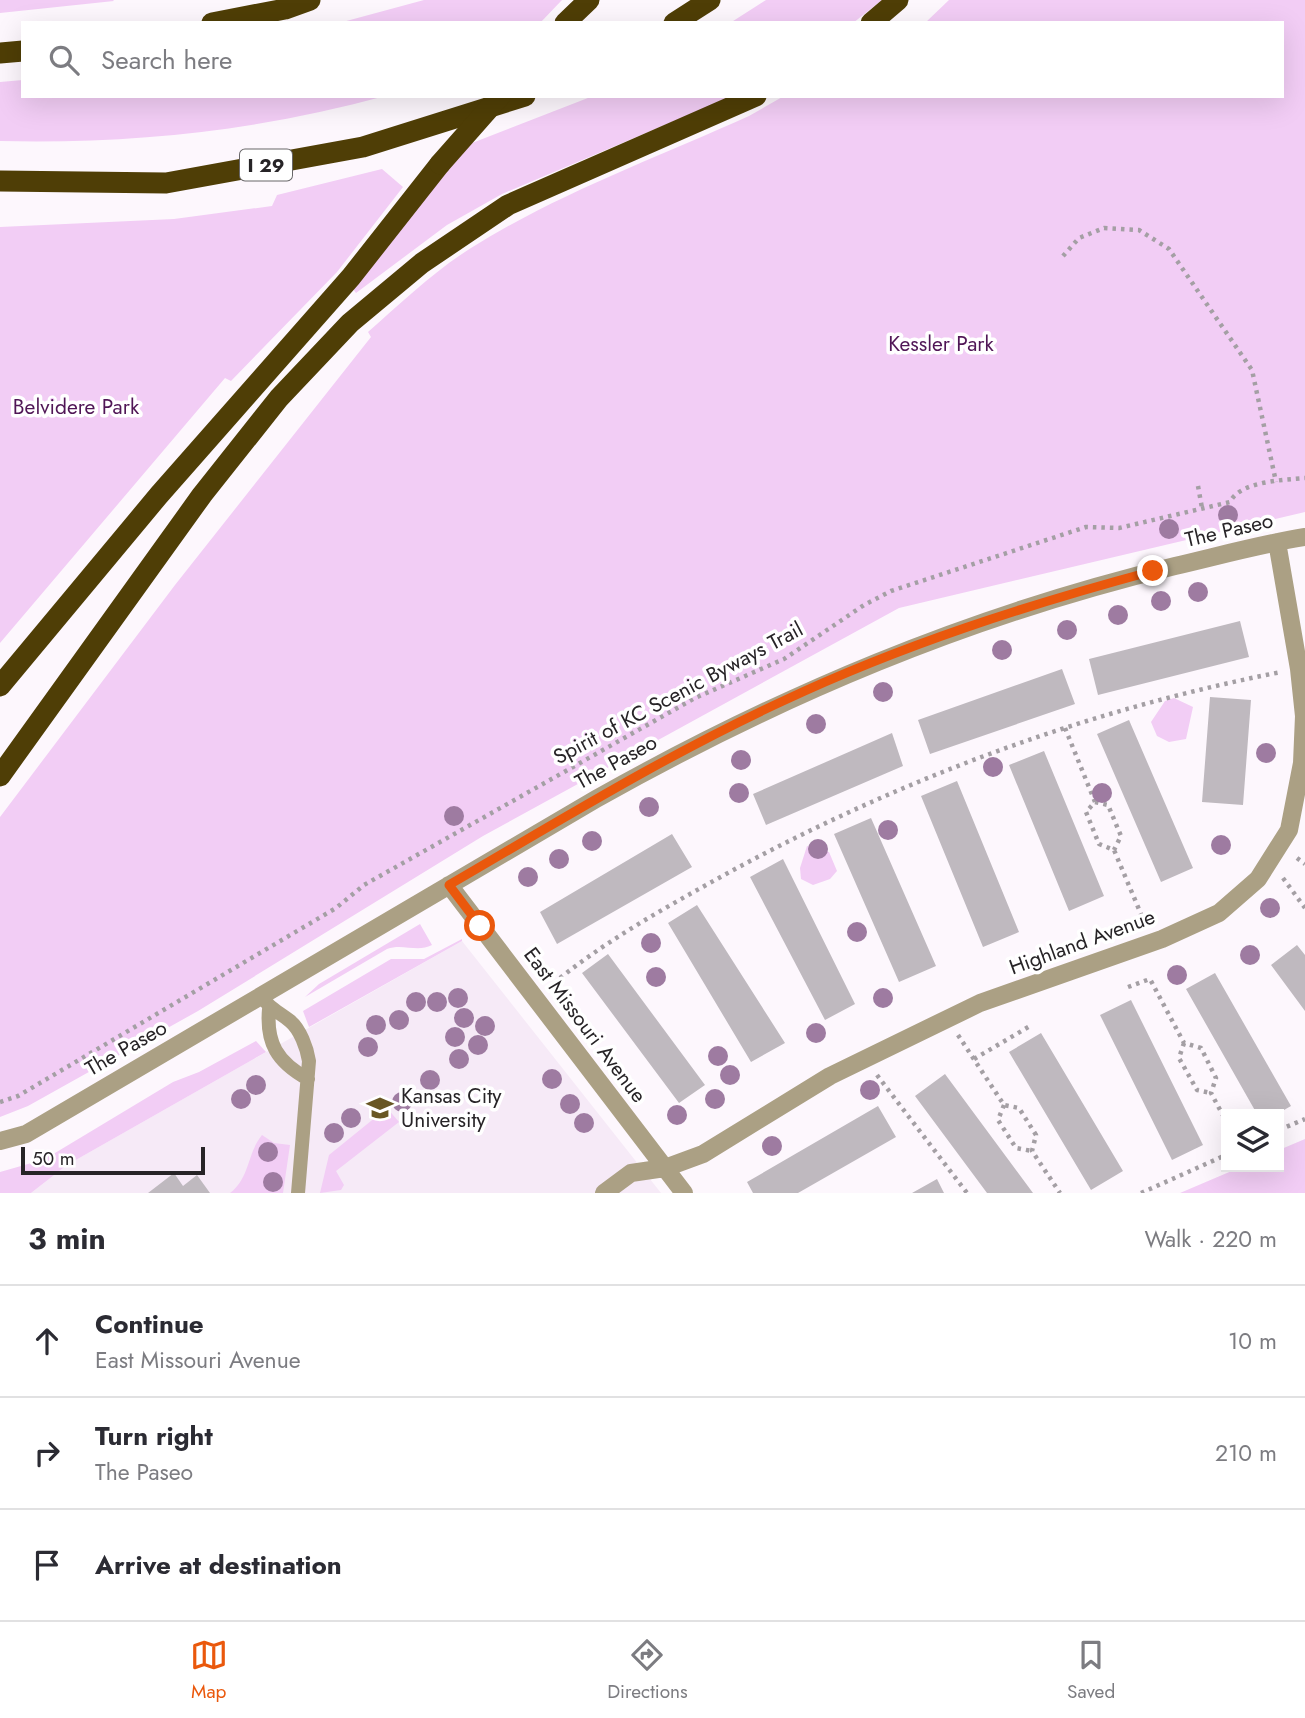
<!DOCTYPE html>
<html lang="en">
<head>
<meta charset="utf-8">
<style>
  :root { --surface:#fff; --page:#f2f2f3; --text:#2b2b33; --muted:#7c7c81; --line:#e1e1e2; --accent:#ea580c }
  body { margin:0; font-family:Jost,sans-serif; background:var(--page); color:var(--text) }
  .controls { position:absolute; right:21px; bottom:21px; display:grid; overflow:hidden; border-radius:0px; box-shadow:0 7px 28px #0002 }
  .controls button { width:63px; height:63px; display:grid; place-items:center; padding:0; border:0; border-bottom:2px solid var(--line); background:var(--surface); color:var(--text); font:35px sans-serif }
  .scale { position:absolute; left:21px; bottom:18px; width:184px; box-sizing:border-box; padding-left:7px; border:4px solid #272427; border-top:0; font-size:19px; line-height:24px; white-space:nowrap; color:#272427; -webkit-text-stroke:5px #fff; paint-order:stroke }
  .stop { position:absolute; width:21px; height:21px; margin:-16px; border:5px solid #ea580c; border-radius:50%; background:#fff }
  .stop.end { background:#ea580c; border-color:#fff; box-shadow:0 2px 7px #0008 }
  .list { margin:0; padding:0; list-style:none }
  h2 { display:flex; justify-content:space-between; align-items:center; height:91px; margin:0; padding:0 28px; font-size:30px }
  h2 small { font-size:23px; font-weight:400; color:var(--muted) }
  .list li { display:grid; grid-template-columns:46px 1fr auto; gap:21px; align-items:center; box-sizing:border-box; height:112px; padding:0 28px; border-top:2px solid var(--line) }
  .list b { display:block; font-size:26px; white-space:nowrap }
  .list p { margin:0; font-size:23px; white-space:nowrap; color:var(--muted) }
  .list em { font-size:23px; font-style:normal; color:var(--muted) }
  .icon { flex:none; width:38px; height:38px; fill:none; stroke:currentColor; stroke-width:2; stroke-linecap:round; stroke-linejoin:round }
  .map { position:relative; flex:none; width:1305px; height:1193px; overflow:hidden }
  .search { position:absolute; background:var(--surface); box-shadow:0 7px 28px #0002; left:21px; right:21px; top:21px; height:77px; display:flex; align-items:center; gap:18px; box-sizing:border-box; padding:0 24px; border-radius:0px; color:var(--muted); font-size:26px }
  .sheet { height:427px; background:var(--surface) }
  nav { display:flex; justify-content:space-around; align-items:center; box-sizing:border-box; height:98px; border-top:2px solid var(--line); background:var(--surface); font-size:19px; color:var(--muted) }
  nav a { display:grid; justify-items:center; gap:4px }
  nav .on { color:var(--accent) }
  .map>svg:first-child { display:block }
  .built { fill:#f6eaf7 }
  .green { fill:#f2cdf5 }
  .building { fill:#bfb9bf }
  .lines { fill:none; stroke-linecap:round; stroke-linejoin:round }
  .path { stroke:#a49fa4; stroke-width:4.5; stroke-dasharray:3.5 5; stroke-linecap:butt }
  .lane { stroke:#aba084; stroke-width:14 }
  .street { stroke:#aba084; stroke-width:18 }
  .highway { stroke:#4f3e06; stroke-width:21 }
  .highway-bridge { stroke:#4f3e06; stroke-width:21 }
  .tree { fill:#9e7ba1 }
  .route { stroke:#ea580c; stroke-width:9 }
  .labels { text-anchor:middle; dominant-baseline:central; stroke-width:7; stroke-linejoin:round; paint-order:stroke }
  .shield { fill:#fff; stroke:#686668; stroke-width:2 }
  .shield-label { font-size:19px; font-weight:bold; fill:#272427 }
  .park-label { font-size:21px; fill:#501656; stroke:#fff }
  .street-label { font-size:21px; fill:#272427; stroke:#fff }
  .poi-label { font-size:21px; fill:#272427; stroke:#fff; text-anchor:start }
</style>
</head>
<body>
<div class="map">
<svg width="1305" height="1193" viewBox="0 0 1305 1193">
  <rect width="100%" height="100%" fill="#fdf7fd"/>
  <path class="built" d="M462 941 661 1193H31L67 1165Z"/>
  <path class="green" d="M0 0H113L114 1 0 13Z
    M424 0H562L540 23H339Z
    M766 0H882L853 23H730Z
    M949 0H1305V512L899 608 483 836 198 1011 28 1106 0 1117V817L175 585 371 337 368 332C401 303 433 272 471 248 557 194 656 158 749 116L784 96H1282V23H925Z
    M23 80V96H385C258 131 131 144 0 141V82Z
    M593 96H733L502 194 447 225 356 293 353 289 467 145Z
    M382 169 403 187 337 272 231 381 225 378 0 643V227L174 219 272 206 277 195Z
    M1174 698 1193 707 1186 739 1169 742 1157 736 1151 722 1165 701Z
    M807 846 829 852 837 871 830 879 813 885 801 879 800 868Z
    M420 924 432 945C417 953 403 943 387 949L305 997 319 984Z
    M462 939V941L309 1027 303 1011 391 959H424Z
    M256 1041 266 1052 67 1165 31 1193H0V1172L35 1162 55 1153 173 1082 199 1072Z
    M387 1108 399 1122 336 1171 344 1185 341 1190 320 1193 329 1155Z
    M262 1135 274 1143 290 1145 283 1193H230C250 1178 247 1153 262 1135Z
    M1305 1139V1193H1180L1241 1167H1279V1150Z"/>
  <path class="building" d="M1240 621 1249 657 1098 695 1089 659Z
    M1062 669 1075 704 930 754 918 720Z
    M1210 697 1251 700 1243 805 1202 802Z
    M1129 720 1193 868 1161 882 1097 734Z
    M892 733 903 766 766 825 753 794Z
    M1044 751 1104 896 1069 911 1009 765Z
    M957 781 1019 932 983 947 921 796Z
    M871 818 936 966 899 982 834 834Z
    M672 834 692 867 557 944 540 912Z
    M783 859 855 1004 825 1020 750 877Z
    M697 905 785 1043 751 1062 668 923Z
    M1297 945 1305 955V1011L1271 965Z
    M608 954 705 1085 679 1103 582 973Z
    M1215 973 1291 1106 1277 1114H1257L1186 989Z
    M1131 1000 1203 1145 1172 1160 1100 1015Z
    M1041 1033 1123 1171 1091 1190 1009 1052Z
    M945 1074 1033 1193H987L915 1096Z
    M878 1106 896 1137 798 1193H753L747 1182Z
    M174 1173 183 1186 197 1175 210 1193H148Z
    M937 1179 944 1193H912Z"/>
  <g class="lines">
    <path class="path" d="M1063 256 1079 238 1104 228 1139 230 1169 249 1252 370 1276 482
      M1198 486 1202 508
      M1065 728 1095 802 1086 812 1099 844 1114 850 1141 914
      M1095 802 1108 805 1121 836 1114 850
      M1297 858 1305 864
      M1283 878 1305 908
      M560 978C612 937 668 906 726 874 900 779 1087 710 1281 672
      M1128 987 1150 979 1184 1043 1201 1048 1216 1078 1211 1093 1226 1121
      M958 1035 1004 1105 1019 1108 1036 1135 1032 1151 1060 1193
      M1184 1043 1179 1058 1197 1090 1211 1093
      M974 1059 1030 1026
      M877 1075 967 1193
      M0 1102 18 1096 336 908 364 885 695 698 784 659 864 605 891 591 1086 527 1119 528 1230 502C1240 481 1284 480 1305 478
      M1004 1105 998 1120 1016 1148 1032 1151
      M1279 1130 1305 1119
      M1141 1193 1226 1155"/>
    <path class="lane" d="M261 995C269 1009 278 1011 290 1021 300 1029 307 1048 309 1061L298 1193
      M269 1009C266 1043 277 1062 308 1079"/>
    <path class="street" d="M449 885 684 1193
      M0 1141 26 1134 596 799C781 695 968 616 1175 566 1218 556 1261 544 1305 537
      M604 1193 631 1173 665 1168 703 1154 830 1076 980 1003 1162 939 1219 913 1258 879 1289 830 1302 763 1304 716 1299 669 1277 542"/>
    <path class="highway" d="M212 23 285 9 310 0
      M565 23 589 0
      M674 23 710 0
      M871 23 898 0
      M0 53 23 51
      M0 181 166 183 363 147 525 96
      M0 686 159 495 351 277 440 164
      M0 776 202 495 279 398 350 323 422 263 508 205 756 96"/>
    <path class="highway-bridge" d="M440 164 500 96"/>
  </g>
  <g class="tree">
    <circle cx="1228" cy="515" r="10"/>
    <circle cx="1169" cy="529" r="10"/>
    <circle cx="1198" cy="592" r="10"/>
    <circle cx="1161" cy="601" r="10"/>
    <circle cx="1118" cy="615" r="10"/>
    <circle cx="1067" cy="630" r="10"/>
    <circle cx="1002" cy="650" r="10"/>
    <circle cx="883" cy="692" r="10"/>
    <circle cx="816" cy="724" r="10"/>
    <circle cx="1266" cy="753" r="10"/>
    <circle cx="741" cy="760" r="10"/>
    <circle cx="993" cy="767" r="10"/>
    <circle cx="739" cy="793" r="10"/>
    <circle cx="1102" cy="793" r="10"/>
    <circle cx="649" cy="807" r="10"/>
    <circle cx="454" cy="816" r="10"/>
    <circle cx="888" cy="830" r="10"/>
    <circle cx="592" cy="841" r="10"/>
    <circle cx="1221" cy="845" r="10"/>
    <circle cx="818" cy="849" r="10"/>
    <circle cx="559" cy="859" r="10"/>
    <circle cx="528" cy="877" r="10"/>
    <circle cx="1270" cy="908" r="10"/>
    <circle cx="857" cy="932" r="10"/>
    <circle cx="651" cy="943" r="10"/>
    <circle cx="1250" cy="955" r="10"/>
    <circle cx="1177" cy="975" r="10"/>
    <circle cx="656" cy="977" r="10"/>
    <circle cx="458" cy="998" r="10"/>
    <circle cx="883" cy="998" r="10"/>
    <circle cx="416" cy="1002" r="10"/>
    <circle cx="437" cy="1002" r="10"/>
    <circle cx="464" cy="1018" r="10"/>
    <circle cx="399" cy="1020" r="10"/>
    <circle cx="376" cy="1025" r="10"/>
    <circle cx="485" cy="1026" r="10"/>
    <circle cx="816" cy="1033" r="10"/>
    <circle cx="455" cy="1037" r="10"/>
    <circle cx="478" cy="1045" r="10"/>
    <circle cx="368" cy="1047" r="10"/>
    <circle cx="718" cy="1056" r="10"/>
    <circle cx="459" cy="1059" r="10"/>
    <circle cx="730" cy="1075" r="10"/>
    <circle cx="552" cy="1079" r="10"/>
    <circle cx="430" cy="1080" r="10"/>
    <circle cx="256" cy="1085" r="10"/>
    <circle cx="870" cy="1090" r="10"/>
    <circle cx="241" cy="1099" r="10"/>
    <circle cx="715" cy="1099" r="10"/>
    <circle cx="402" cy="1102" r="10"/>
    <circle cx="570" cy="1104" r="10"/>
    <circle cx="677" cy="1115" r="10"/>
    <circle cx="351" cy="1118" r="10"/>
    <circle cx="584" cy="1123" r="10"/>
    <circle cx="334" cy="1133" r="10"/>
    <circle cx="772" cy="1146" r="10"/>
    <circle cx="268" cy="1152" r="10"/>
    <circle cx="273" cy="1182" r="10"/>
  </g>
  <g class="lines">
    <path class="route" d="M480 926 449 885C559 821 668 754 783 701 902 645 1027 605 1153 571"/>
  </g>
  <defs>
    <g id="university-bare" transform="scale(2.1)"><path d="M0-5L7-2L0 1L-7-2ZM-4 1L0 2.5L4 1V4Q0 6-4 4Z" fill="#685624" stroke="#fff" stroke-width="2.5" paint-order="stroke"/></g>
  </defs>
  <g fill-rule="evenodd">
    <use href="#university-bare" x="380" y="1108"/>
  </g>
  <g class="labels">
    <rect class="shield" x="240" y="149.5" width="52" height="31" rx="5"/>
    <g class="shield-label">
      <text x="266" y="165">I 29</text>
    </g>
    <g class="park-label">
      <text x="941" y="344">Kessler Park</text>
      <text x="76" y="407">Belvidere Park</text>
    </g>
    <g class="street-label">
      <text transform="translate(1229 530) rotate(-13)">The Paseo</text>
      <text transform="translate(678 693) rotate(-28)">Spirit of KC Scenic Byways Trail</text>
      <text transform="translate(616 762) rotate(-29)">The Paseo</text>
      <text transform="translate(1082 942) rotate(-20)">Highland Avenue</text>
      <text transform="translate(585 1025) rotate(53)">East Missouri Avenue</text>
      <text transform="translate(126 1048) rotate(-30)">The Paseo</text>
    </g>
    <g class="poi-label">
      <text x="401" y="1096">Kansas City<tspan x="401" dy="24">University</tspan></text>
    </g>
  </g>
</svg>
<div class="controls">
<button><svg class="icon" aria-label="layers" viewBox="0 0 24 24"><path d="M12 4l9 5-9 5-9-5zM3 14l9 5 9-5"/></svg></button>
</div>
<div class="scale">50 m</div>
<div class="stop" style="left:480px;top:926px"></div>
<div class="stop end" style="left:1153px;top:571px"></div>
<div class="search"><svg class="icon" aria-label="search" viewBox="0 0 24 24"><circle cx="10" cy="10" r="6"/><path d="M15 15l6 6"/></svg>Search here</div>
</div>
<section class="sheet">
<h2>3 min<small>Walk · 220 m</small></h2>
<ul class="list">
<li><svg class="icon" aria-label="ahead" viewBox="0 0 24 24"><path d="M12 20V5M6 11l6-6 6 6"/></svg><div><b>Continue</b><p>East Missouri Avenue</p></div><em>10 m</em></li>
<li><svg class="icon" aria-label="right" viewBox="0 0 24 24"><path d="M7 20v-9h11M14 6l5 5-5 5"/></svg><div><b>Turn right</b><p>The Paseo</p></div><em>210 m</em></li>
<li><svg class="icon" aria-label="arrive" viewBox="0 0 24 24"><path d="M6 21V4h12l-3 4 3 4H6"/></svg><div><b>Arrive at destination</b></div></li>
</ul>
</section>
<nav>
<a class="on"><svg class="icon" aria-label="map" viewBox="0 0 24 24"><path d="M3 6l6-2 6 2 6-2v14l-6 2-6-2-6 2zM9 4v14M15 6v14"/></svg>Map</a>
<a><svg class="icon" aria-label="directions" viewBox="0 0 24 24"><path d="M12 3l9 9-9 9-9-9zM9 14v-3h6M13 9l2 2-2 2"/></svg>Directions</a>
<a><svg class="icon" aria-label="saved" viewBox="0 0 24 24"><path d="M7 4h10v16l-5-4-5 4z"/></svg>Saved</a>
</nav>
</body>
</html>
